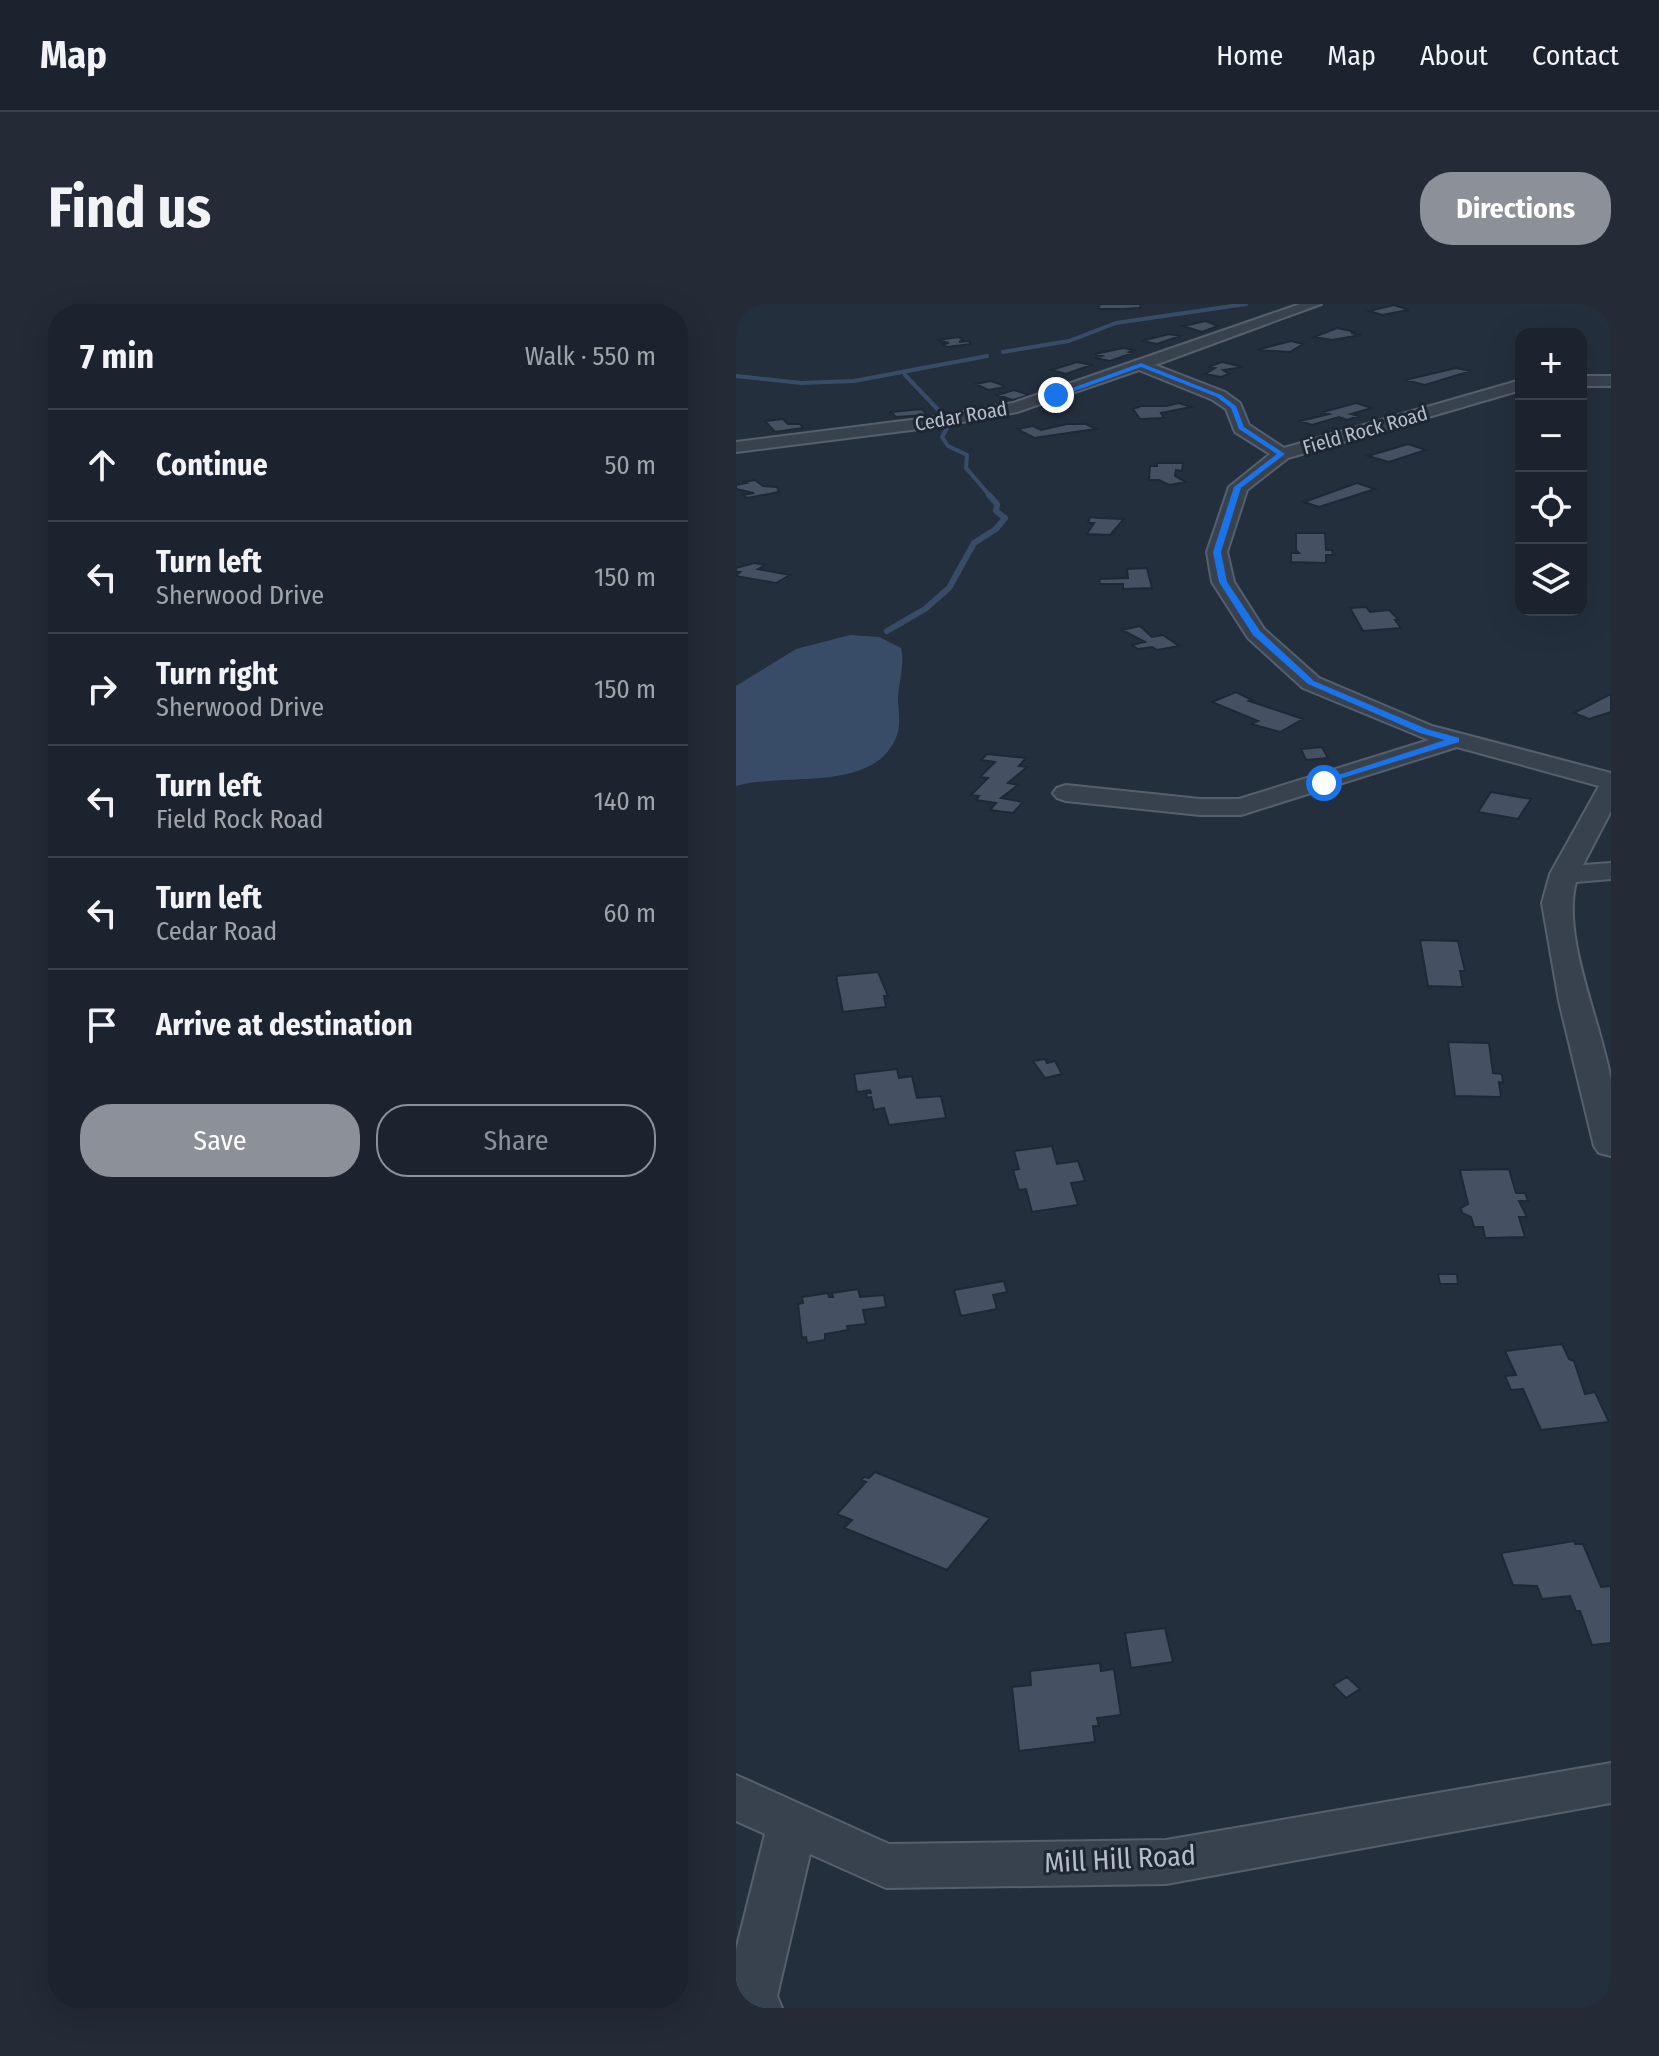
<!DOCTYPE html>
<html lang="en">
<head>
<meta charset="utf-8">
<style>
  :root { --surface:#1b232e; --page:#242b36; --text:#f1f3f6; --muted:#a0a4aa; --line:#39404a; --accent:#8c9099 }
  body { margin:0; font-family:"Fira Sans Condensed",sans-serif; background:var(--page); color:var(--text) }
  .controls { position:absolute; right:24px; top:24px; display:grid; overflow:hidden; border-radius:16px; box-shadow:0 8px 32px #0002 }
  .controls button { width:72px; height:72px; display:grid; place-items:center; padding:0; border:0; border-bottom:2px solid var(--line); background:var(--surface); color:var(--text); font:40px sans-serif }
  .stop { position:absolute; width:24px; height:24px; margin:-18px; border:6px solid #1a73e8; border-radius:50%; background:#fff }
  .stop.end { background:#1a73e8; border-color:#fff; box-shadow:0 2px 8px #0008 }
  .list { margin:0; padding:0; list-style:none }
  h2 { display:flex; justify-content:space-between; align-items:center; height:104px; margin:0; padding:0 32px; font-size:34px }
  h2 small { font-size:26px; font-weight:400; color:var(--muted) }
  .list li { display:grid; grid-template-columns:52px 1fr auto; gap:24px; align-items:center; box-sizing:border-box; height:112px; padding:0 32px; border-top:2px solid var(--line) }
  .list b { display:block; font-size:30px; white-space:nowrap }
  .list p { margin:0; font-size:26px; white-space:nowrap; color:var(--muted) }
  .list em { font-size:26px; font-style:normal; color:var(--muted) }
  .actions { display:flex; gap:16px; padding:24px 32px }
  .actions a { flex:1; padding:18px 0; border:2px solid var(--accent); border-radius:32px; text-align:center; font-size:28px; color:var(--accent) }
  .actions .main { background:var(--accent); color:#fff }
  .icon { flex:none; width:44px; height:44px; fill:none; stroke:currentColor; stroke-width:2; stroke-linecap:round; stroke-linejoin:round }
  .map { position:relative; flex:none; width:875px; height:1704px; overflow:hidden; border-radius:32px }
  header { display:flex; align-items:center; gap:48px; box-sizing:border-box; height:112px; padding:0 40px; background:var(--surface); border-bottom:2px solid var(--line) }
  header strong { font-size:38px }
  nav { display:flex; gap:44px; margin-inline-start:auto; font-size:28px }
  .intro { display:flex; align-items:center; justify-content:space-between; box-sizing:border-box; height:192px; padding:0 48px }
  h1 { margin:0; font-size:56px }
  .button { padding:20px 36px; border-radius:32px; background:var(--accent); color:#fff; font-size:28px; font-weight:700 }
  main { display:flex; gap:48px; padding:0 48px }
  aside { flex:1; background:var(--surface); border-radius:32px; box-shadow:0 8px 32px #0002 }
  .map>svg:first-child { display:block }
  .water { fill:#394c67 }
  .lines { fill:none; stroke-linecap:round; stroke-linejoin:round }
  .stream-far1 { stroke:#394c67; stroke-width:4 }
  .stream { stroke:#394c67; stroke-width:6 }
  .building { fill:#455162; stroke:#1f2835; stroke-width:2 }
  .minor-casing { stroke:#565f6c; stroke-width:4 }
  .minor { fill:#38414e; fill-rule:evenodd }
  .route { fill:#1a73e8 }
  .labels { text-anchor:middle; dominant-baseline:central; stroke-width:6; stroke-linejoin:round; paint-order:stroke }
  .far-street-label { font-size:20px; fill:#b4bcc9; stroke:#1d2633 }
  .near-street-label { font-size:28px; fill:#b4bcc9; stroke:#1d2633 }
</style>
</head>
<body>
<header>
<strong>Map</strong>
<nav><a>Home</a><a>Map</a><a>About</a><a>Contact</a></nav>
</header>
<div class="intro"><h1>Find us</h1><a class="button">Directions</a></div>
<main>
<aside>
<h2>7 min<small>Walk · 550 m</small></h2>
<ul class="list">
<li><svg class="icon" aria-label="ahead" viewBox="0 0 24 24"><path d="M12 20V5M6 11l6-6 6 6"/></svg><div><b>Continue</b></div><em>50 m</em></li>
<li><svg class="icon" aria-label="left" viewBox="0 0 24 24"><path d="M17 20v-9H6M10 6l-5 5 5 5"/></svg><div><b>Turn left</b><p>Sherwood Drive</p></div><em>150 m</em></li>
<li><svg class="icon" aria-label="right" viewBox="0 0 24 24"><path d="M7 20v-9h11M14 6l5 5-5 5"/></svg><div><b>Turn right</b><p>Sherwood Drive</p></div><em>150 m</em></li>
<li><svg class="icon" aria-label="left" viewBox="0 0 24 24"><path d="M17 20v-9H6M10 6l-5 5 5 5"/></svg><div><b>Turn left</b><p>Field Rock Road</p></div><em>140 m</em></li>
<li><svg class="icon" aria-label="left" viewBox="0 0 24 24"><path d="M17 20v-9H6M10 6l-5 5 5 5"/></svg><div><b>Turn left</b><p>Cedar Road</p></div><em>60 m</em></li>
<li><svg class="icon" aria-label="arrive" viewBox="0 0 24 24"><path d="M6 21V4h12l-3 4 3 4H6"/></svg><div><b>Arrive at destination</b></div></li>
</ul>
<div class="actions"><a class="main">Save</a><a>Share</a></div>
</aside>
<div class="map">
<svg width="875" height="1704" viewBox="0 0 875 1704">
  <rect width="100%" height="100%" fill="#242f3e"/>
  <path class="water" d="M114 331 143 333 165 344C169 358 163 378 162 393 162 407 166 423 159 436 134 489 48 468 0 482V382L60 345Z"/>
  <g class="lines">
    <path class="stream-far1" d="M267 48 333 37 380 19 510 0
      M169 71 208 112
      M0 72 65 79 118 77 251 52
      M214 119 206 133 212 142 231 151 230 164 255 193"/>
    <path class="stream" d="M151 327 189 305 213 284 238 239 260 225 269 214 260 207 261 200 253 191"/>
  </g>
  <path class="building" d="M364 0H405L404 4 389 5H362Z
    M658 1 673 6 646 11 633 7Z
    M470 17 482 22 466 28 447 22Z
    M601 24 620 28 615 29 625 31 596 36 578 33Z
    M433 30 444 32 421 40 406 37Z
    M223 33 227 36 223 38 233 37 235 40 211 43 207 40 213 39 201 36Z
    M555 37 567 40 554 48 521 46Z
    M387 44 398 46 393 48 397 49 374 57 359 54 366 52 359 50Z
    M341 58 355 61 330 70 315 66Z
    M486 58 507 63 487 66 493 70 485 73 469 70 479 64 472 63Z
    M720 64 735 67 689 81 669 76Z
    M255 77 269 82V83L252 86 240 80Z
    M278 86 294 91 277 96 261 91Z
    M443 99 455 103 425 109 428 114 404 115 397 105 405 102H430Z
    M620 99 636 104 615 110 623 112 611 116 603 113 576 121 564 117 593 110 587 108Z
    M186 105 191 111 160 113 155 108Z
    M47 115 52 120H64L67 124 39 128 29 117Z
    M331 120H350L360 125 298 134 281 125 297 122 305 126Z
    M672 140 690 146 653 158 632 152Z
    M421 159H447L446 167 440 166 439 172 450 178 433 181 423 176H413L414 162H421Z
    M19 176 27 182 41 183 43 188 11 194 7 191 18 189 0 185V181L10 179 7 178Z
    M621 179 639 185 583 203 568 198Z
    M354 213 363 214 388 215 374 231 351 230 358 219H352Z
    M560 229H589L590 246H596L597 251H590V259L555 258V249H563L560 246Z
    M18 259 29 261 22 265 54 271 40 279 0 272 4 268H0V264Z
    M411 264 416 284 387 285V280H364L363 275 392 274 391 265Z
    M630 303 634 308 653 306 663 316H659L665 324 627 327 614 304Z
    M404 322 416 333 427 331 443 342 421 346 416 343 402 345 396 341 409 338 386 326Z
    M500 388 516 396 513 397 567 415 544 428 515 420 522 417 476 398Z
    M875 390V408L853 415 838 409Z
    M586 443 592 454 570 456 565 445Z
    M251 450 290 454 283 462 291 463 272 479 282 481 265 494 287 498 277 509 254 506 260 499 240 496 243 492 235 491 252 474 244 473 259 458 245 456Z
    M755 488 795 495 782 515 742 508Z
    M684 636 722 637 729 667H724L727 683 692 682Z
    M142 668 152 692H148L150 703 107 708 100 672Z
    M712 738 753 739 757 769 766 770 767 779 763 778 765 793 719 792Z
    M309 755 311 759 319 757 326 770 309 774 297 757Z
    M161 765 163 774 176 772 181 794 205 792 210 814 153 821 148 804 138 806 135 793 131 794 130 789H135L134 786 121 788 118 770Z
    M316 842 321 860 342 857 349 877 335 879 342 901 296 908 290 885 283 886 277 866 283 865 278 847Z
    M773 865 780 889H789L792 897H783L791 913H783L789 933 749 934 747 923H738L735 913 726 909 725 904 732 900 724 866Z
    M702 970H721L722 980H704Z
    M268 977 271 988 257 991 261 1005 225 1012 218 986Z
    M122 985 124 993 148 991 150 1003 127 1006 130 1020 111 1022 112 1026 89 1030V1036L71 1039 70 1033 66 1034 62 1000 67 999 66 993 92 989 93 993H97L96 989Z
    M826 1040 833 1055 838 1057 849 1090 859 1088 873 1118 805 1126 787 1085 775 1086 769 1072 780 1071 769 1047Z
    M139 1168 254 1214 211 1266 108 1224 116 1216 101 1210 130 1178 125 1176 128 1173 133 1174Z
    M838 1237 839 1240H847L865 1283 875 1282V1339L856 1341 844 1307H840L834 1292 806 1295 801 1282 777 1281 765 1249Z
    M429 1324 437 1358 395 1364 389 1329Z
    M364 1359 365 1367 378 1365 385 1411 361 1414 363 1422H357L359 1438 283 1447 276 1383 295 1381 294 1367Z
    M611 1373 624 1385 610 1394 597 1381Z"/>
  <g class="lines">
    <g class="minor-casing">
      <path id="minor" d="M564 0H585L419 61 489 88 504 99 513 121 548 144 785 76V86L552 154 511 186 491 248 498 278 528 325 583 374 696 422 875 469V507L847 561 875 559V575L840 578C825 633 866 720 875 777 875 801 875 828 875 852L863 849 858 842 823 697 806 599 814 570 863 482 721 443 505 511H464L330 497 321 494 317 489 321 484 330 481 464 495H503L693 436 567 384 512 334 476 278 471 248 493 183 534 150 499 128 490 105 477 96 403 66 281 108 199 123 0 148V138L199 113 277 99Z
        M845 72H875V82H845Z
        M875 1459V1499L430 1580 150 1584 74 1550 41 1692 46 1704H0V1646L29 1530 0 1517V1471L153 1540 430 1536Z"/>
    </g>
    <use href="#minor" class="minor"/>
  </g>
  <path class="route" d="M405 59 485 91 500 102 508 123 549 150 505 184 485 248 491 278 524 327 578 377 691 425 723 434V438L584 481V477L709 436 684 429 572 380 517 331 483 278 477 248 498 183 541 150 503 125 495 104 481 93 405 63 322 93 317 91Z"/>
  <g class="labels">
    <g class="far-street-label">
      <text transform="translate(225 112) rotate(-10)">Cedar Road</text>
      <text transform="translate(629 126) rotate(-16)">Field Rock Road</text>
    </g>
    <g class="near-street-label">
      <text transform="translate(384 1555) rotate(-3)">Mill Hill Road</text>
    </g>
  </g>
</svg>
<div class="controls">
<button>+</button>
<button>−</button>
<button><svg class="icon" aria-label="locate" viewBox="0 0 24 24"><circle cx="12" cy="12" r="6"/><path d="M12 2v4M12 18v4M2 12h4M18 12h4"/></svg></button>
<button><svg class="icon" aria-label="layers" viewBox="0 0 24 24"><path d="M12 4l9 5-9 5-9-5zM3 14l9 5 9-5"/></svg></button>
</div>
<div class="stop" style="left:588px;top:479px"></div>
<div class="stop end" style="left:320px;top:91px"></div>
</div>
</main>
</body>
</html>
